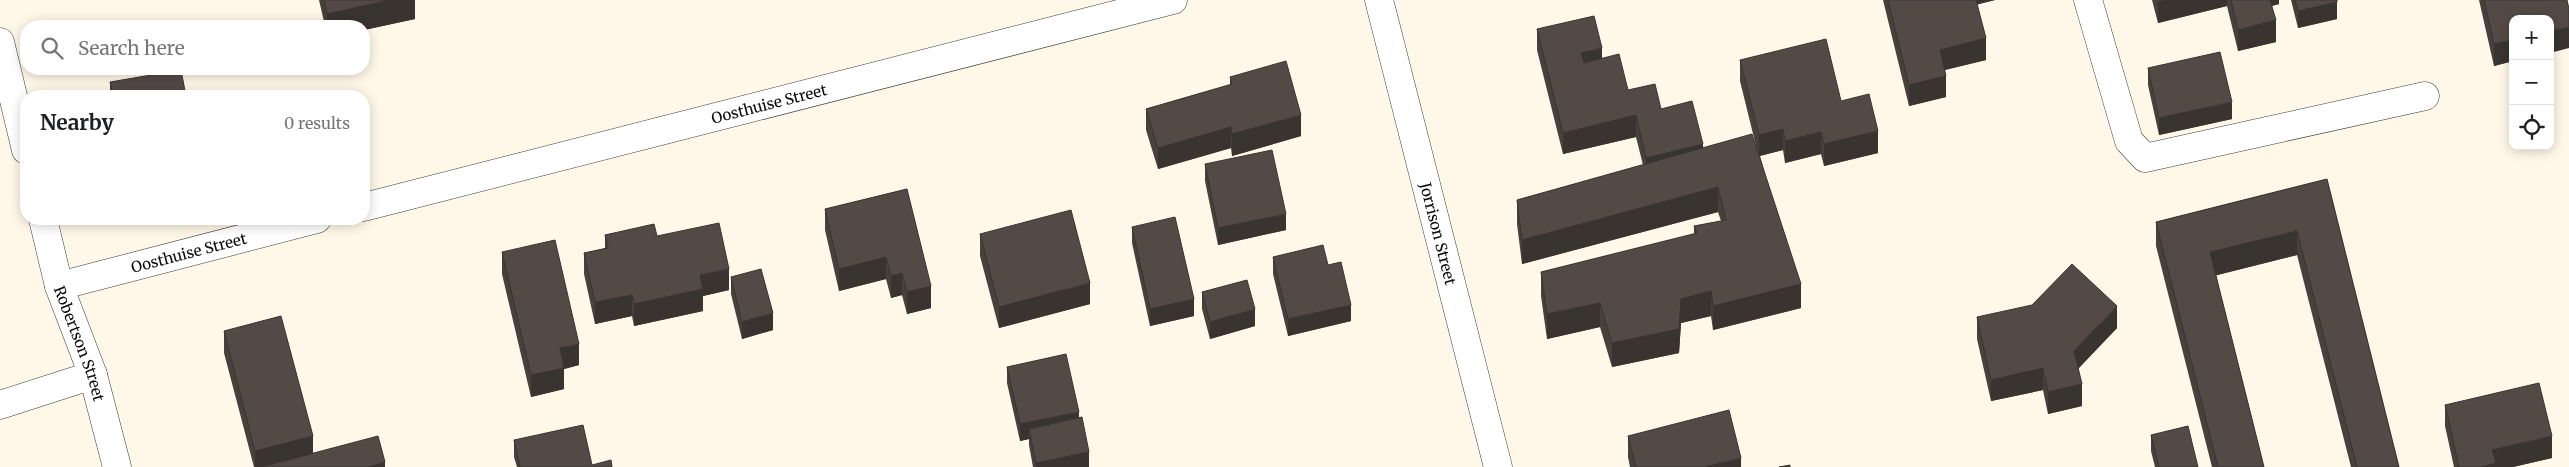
<!DOCTYPE html>
<html lang="en">
<head>
<meta charset="utf-8">
<style>
  :root { --surface:#fff; --page:#f2f2f2; --text:#202124; --muted:#757577; --line:#e0e0e0 }
  body { margin:0; font-family:Merriweather,serif; background:var(--page); color:var(--text) }
  .controls { position:absolute; right:15px; top:15px; display:grid; overflow:hidden; border-radius:10px; box-shadow:0 2px 12px #0003 }
  .controls button { width:45px; height:45px; display:grid; place-items:center; padding:0; border:0; border-bottom:1px solid var(--line); background:var(--surface); color:var(--text); font:25px sans-serif }
  .list { margin:0; padding:0; list-style:none }
  h2 { display:flex; justify-content:space-between; align-items:center; height:65px; margin:0; padding:0 20px; font-size:21px }
  h2 small { font-size:16px; font-weight:400; color:var(--muted) }
  .icon { flex:none; width:28px; height:28px; fill:none; stroke:currentColor; stroke-width:2; stroke-linecap:round; stroke-linejoin:round }
  .map { position:relative; flex:none; width:2569px; height:467px; overflow:hidden }
  .search { position:absolute; background:var(--surface); box-shadow:0 2px 12px #0003; left:20px; top:20px; width:350px; height:55px; display:flex; align-items:center; gap:12px; box-sizing:border-box; padding:0 18px; border-radius:20px; color:var(--muted); font-size:19px }
  .panel { position:absolute; background:var(--surface); box-shadow:0 2px 12px #0003; left:20px; top:90px; width:350px; height:135px; border-radius:20px }
  .map>svg:first-child { display:block }
  .lines { fill:none; stroke-linecap:round; stroke-linejoin:round }
  .street-casing { stroke:#3d3d3d; stroke-width:29 }
  .street { stroke:#fff; stroke-width:28 }
  .wall { fill:#47403c }
  .shaded-wall { fill:#3a3431 }
  .building { fill:#534a46; stroke:#3a3431 }
  .labels { text-anchor:middle; dominant-baseline:central; stroke-width:5; stroke-linejoin:round; paint-order:stroke }
  .street-label { font-size:15px; fill:#0a0a0a; stroke:#fff }
</style>
</head>
<body>
<div class="map">
<svg width="2569" height="467" viewBox="0 0 2569 467">
  <rect width="100%" height="100%" fill="#fff7e7"/>
  <g class="lines">
    <g class="street-casing">
      <g id="street">
        <path id="s1" d="M1379 0 1498 467"/>
        <path d="M2088 0 2129 141 2145 158 2425 96"/>
        <path d="M0 42 26 150"/>
        <path id="s2" d="M364 207 1173 0"/>
        <path id="s3" d="M43 219 59 286 93 375 117 467"/>
        <path id="s4" d="M59 286 317 219"/>
        <path d="M0 405 93 375"/>
      </g>
    </g>
    <use href="#street" class="street"/>
  </g>
  <path class="wall" d="M319 0H415V19L364 30V26H325Z
    M1883 0H1995L1977 4 1986 60 1945 70 1946 97 1909 106Z
    M2152 0H2279V4L2272 6 2276 42 2238 51 2227 6 2158 23Z
    M2291 0H2337V19L2298 28Z
    M2479 0H2567L2513 19V61L2494 66Z
    M1537 29 1602 58 1628 90 1661 109 1703 148 1756 146 1740 81V60L1841 101 1878 153 1824 166 1821 154 1785 163 1783 150 1760 156 1801 308 1713 330 1711 316 1681 323 1679 353 1612 367 1600 327 1547 339 1541 296V272L1694 234V226L1721 221 1718 212 1522 264 1517 224V200L1643 165 1636 137 1563 154 1537 50Z
    M2148 68 2232 119 2159 135 2148 85Z
    M1230 77 1301 136 1232 156 1231 148 1158 169 1146 130V109L1230 85Z
    M110 82 186 96H110Z
    M1205 164 1286 230 1218 245 1205 181Z
    M2327 179 2399 467H2351L2297 255 2216 275 2264 467H2212L2156 246V222Z
    M907 189 931 308 907 314 902 295 891 298 886 279 839 291 825 230V209Z
    M1132 227 1194 316 1150 326 1132 243Z
    M980 234 1090 304 999 328 980 256Z
    M605 235 657 236 729 290 703 296V311L634 326 632 316 595 324 584 274V253L605 248Z
    M502 252 579 365 564 369V389L531 397 502 274Z
    M1273 257 1328 265 1351 321 1288 336 1273 274Z
    M731 277 773 330 742 339 731 294Z
    M1202 292 1255 326 1210 339 1202 309Z
    M1977 317 2117 328 2078 369 2082 406 2048 414 2043 390 1991 401 1977 339Z
    M224 331 313 453 385 467H254L224 353Z
    M1007 367 1079 417 1089 467H1033L1029 445V439L1020 441 1007 383Z
    M2445 405 2552 458 2513 467H2454L2445 426Z
    M2151 435 2198 467H2155L2151 451Z
    M1628 436 1741 467H1630L1628 457Z
    M514 440 592 465 612 467H517L514 457Z"/>
  <path class="shaded-wall" d="M390 0H415V19L364 30V26H327V14Z
    M1972 0H1995L1972 6Z
    M2165 0H2227V6L2158 23V2Z
    M2267 0H2279V4L2267 7Z
    M2337 2V19L2298 28V11Z
    M2276 20V42L2238 51V30Z
    M2569 27V48L2550 53V31Z
    M1986 38V60L1940 71V50Z
    M2513 40V61L2494 66V44Z
    M1602 48V69L1581 74V53Z
    M1946 76V97L1909 106V85Z
    M2232 102V119L2159 135V118Z
    M1301 115V136L1232 156V134Z
    M1636 115V137L1563 154V133Z
    M1231 127V148L1158 169V148Z
    M1783 129V150L1759 156V135Z
    M1878 131V153L1824 166V144Z
    M1821 132V154L1785 163V141Z
    M1703 144V166L1646 179V158Z
    M1718 187V212L1522 264V240Z
    M1286 214V230L1218 245V228Z
    M2297 231V255L2210 277V252Z
    M886 257V279L839 291V269Z
    M729 269V290L703 296V311L634 326V304L700 275Z
    M902 273V295L891 298V276Z
    M1090 283V304L999 328V307Z
    M1801 284V308L1713 330V306Z
    M931 286V308L907 314V292Z
    M1711 291V316L1681 323 1679 353 1612 367V343L1681 299Z
    M632 295V316L595 324V302Z
    M1194 299V316L1150 326V309Z
    M1600 303V327L1547 339V314Z
    M1351 305V321L1288 336V319Z
    M2117 306V328L2074 373V351Z
    M1255 309V326L1210 339V322Z
    M773 313V330L742 339V322Z
    M579 344V365L564 369V389L531 397V375L560 348Z
    M2043 368V390L1991 401V380Z
    M2082 384V406L2048 414V392Z
    M1079 412V428L1029 429V439L1020 441V424Z
    M313 436V458L277 467H255V451Z
    M2552 436V458L2513 467H2481L2492 450Z
    M1089 452V467H1036V463Z
    M1741 458V467H1705Z
    M385 462V467H368Z"/>
  <path class="building" d="M324 0H390L327 14Z
    M1888 0H1976L1986 38 1940 50 1946 76 1909 85Z
    M2231 0H2270L2276 20 2238 30Z
    M2295 0H2337V2L2298 11Z
    M2484 0H2567L2569 9V27L2550 31V19H2513V40L2494 44Z
    M1594 16 1602 48 1581 53 1584 63 1619 54 1628 90 1655 84 1661 109 1692 101 1703 144 1646 158 1636 115 1563 133 1537 29Z
    M1826 39 1841 101 1869 94 1878 131 1824 144 1821 132 1785 141 1783 129 1759 135 1740 60Z
    M2220 52 2232 102 2159 118 2148 68Z
    M1286 61 1301 115 1232 134 1231 127 1158 148 1146 109 1232 84 1230 77Z
    M181 70 186 96H113L110 82Z
    M1752 134 1801 284 1713 306 1711 291 1681 299 1679 329 1612 343 1600 303 1547 314 1541 272 1697 233 1694 226 1726 220 1718 187 1522 240 1517 200Z
    M1272 150 1286 214 1218 228 1205 164Z
    M2327 179 2399 467H2357L2297 231 2210 252 2264 467H2218L2156 222Z
    M907 189 931 286 907 292 902 273 891 276 886 257 839 269 825 209Z
    M1071 210 1090 283 999 307 980 234Z
    M1175 217 1194 299 1150 309 1132 227Z
    M719 223 729 269 700 275 703 289 634 304 632 295 595 302 584 253 608 248 605 235 654 224 657 236Z
    M555 240 579 344 560 348 564 368 531 375 502 252Z
    M1323 245 1328 265 1341 262 1351 305 1288 319 1273 257Z
    M2072 264 2117 306 2074 351 2082 384 2048 392 2043 368 1991 380 1977 317 2032 305Z
    M761 269 773 313 742 322 731 277Z
    M1247 280 1255 309 1210 322 1202 292Z
    M281 316 313 436 255 451 224 331Z
    M1066 354 1079 412 1020 424 1007 367Z
    M2539 383 2552 436 2492 450 2496 463 2481 467H2459L2445 405Z
    M1729 410 1741 458 1705 467H1636L1628 436Z
    M1082 417 1089 452 1036 463 1029 429Z
    M583 425 592 465 611 460 612 467H520L514 440Z
    M2188 426 2198 467H2159L2151 435Z
    M378 436 385 462 368 467H261Z
    M1790 465V467H1779Z"/>
  <g class="labels">
    <g class="street-label">
      <text stroke="none"><textPath href="#s2" startOffset="418">Oosthuise Street</textPath></text>
      <text stroke="none"><textPath href="#s1" startOffset="241">Jorrison Street</textPath></text>
      <text stroke="none"><textPath href="#s4" startOffset="134">Oosthuise Street</textPath></text>
      <text stroke="none"><textPath href="#s3" startOffset="130">Robertson Street</textPath></text>
    </g>
  </g>
</svg>
<div class="controls">
<button>+</button>
<button>−</button>
<button><svg class="icon" aria-label="locate" viewBox="0 0 24 24"><circle cx="12" cy="12" r="6"/><path d="M12 2v4M12 18v4M2 12h4M18 12h4"/></svg></button>
</div>
<div class="search"><svg class="icon" aria-label="search" viewBox="0 0 24 24"><circle cx="10" cy="10" r="6"/><path d="M15 15l6 6"/></svg>Search here</div>
<section class="panel">
<h2>Nearby<small>0 results</small></h2>
<ul class="list">
</ul>
</section>
</div>
</body>
</html>
